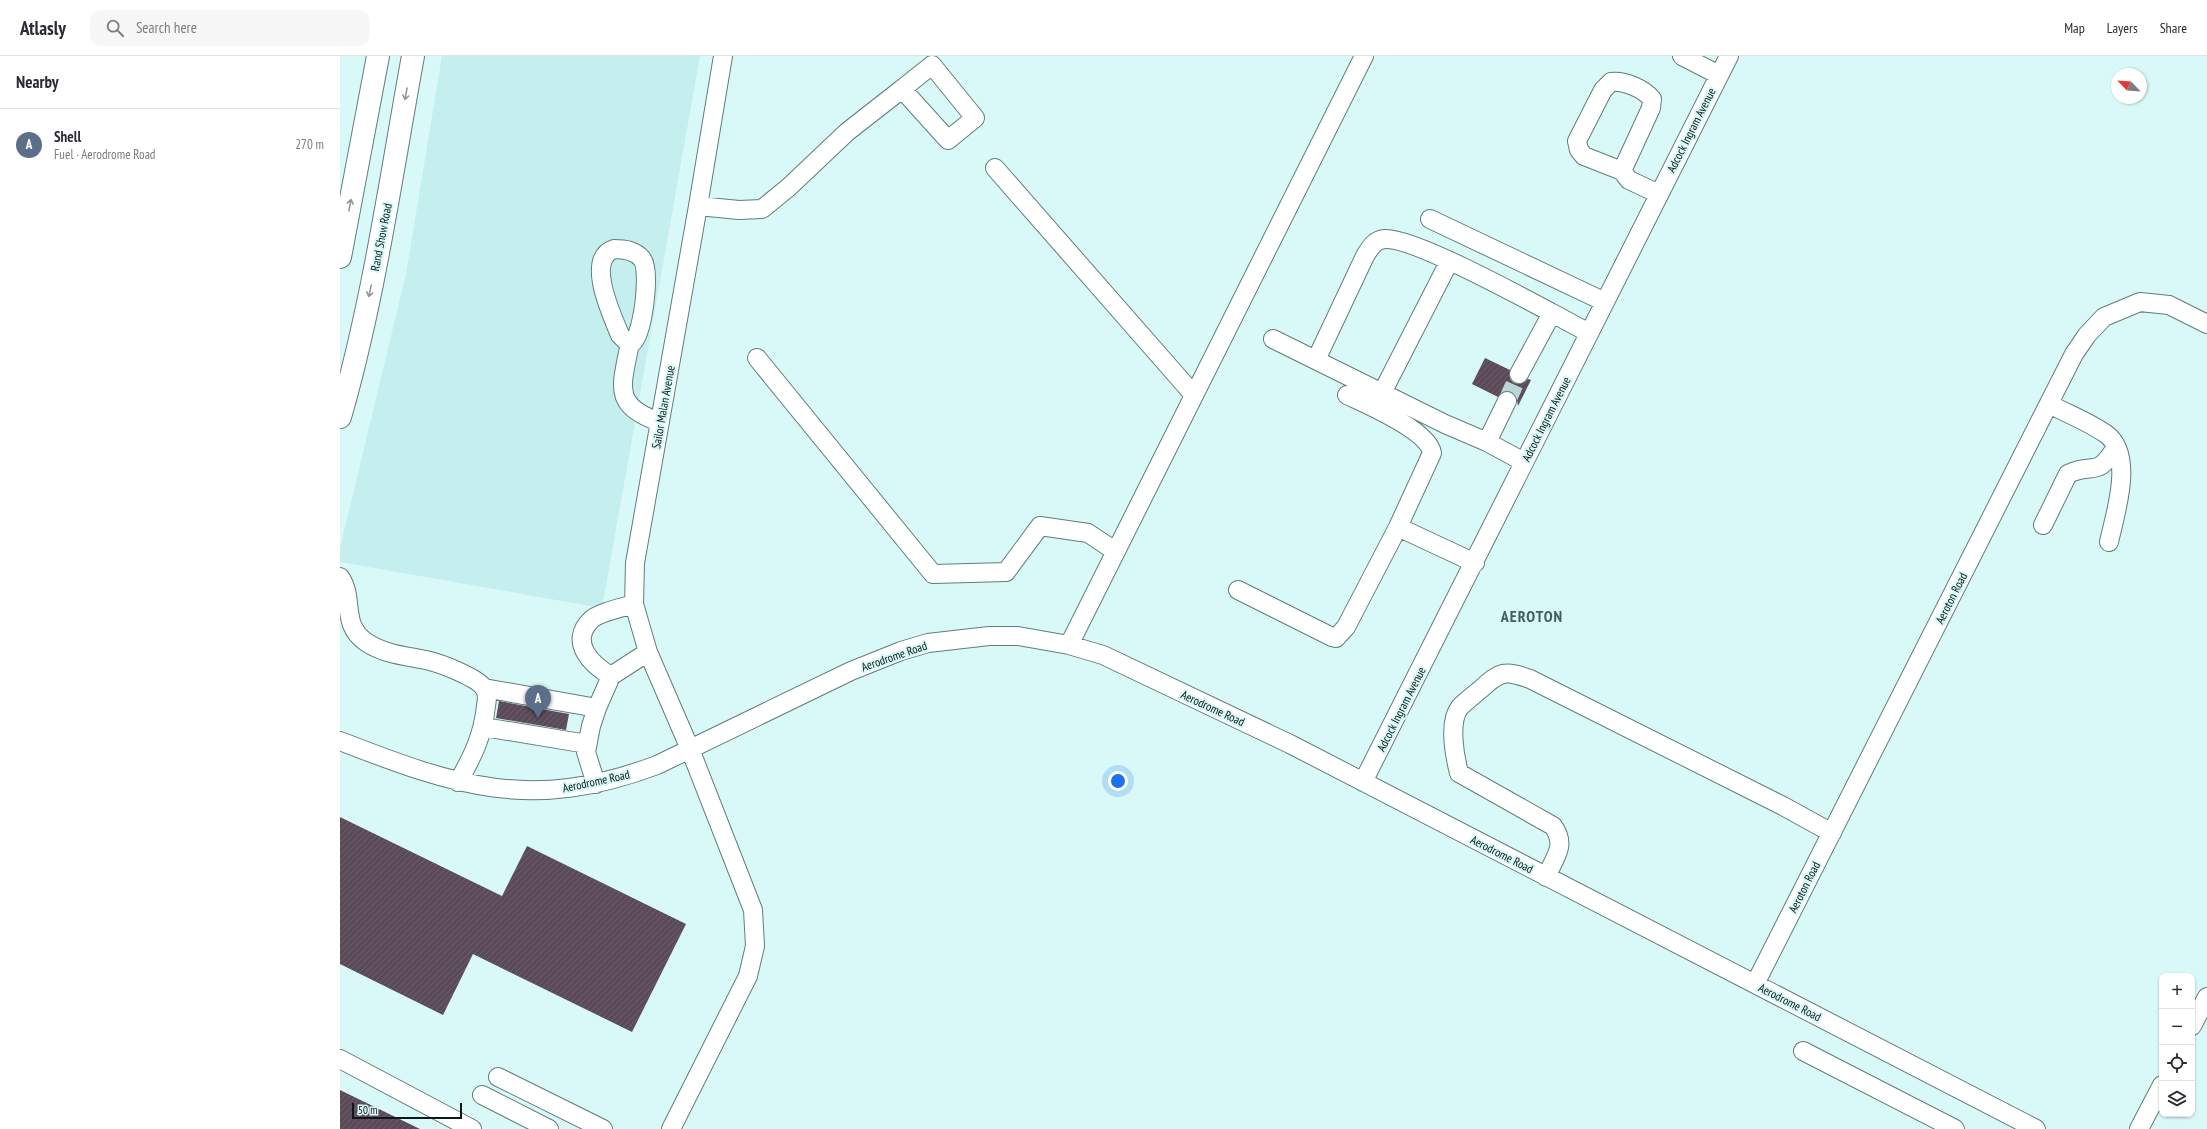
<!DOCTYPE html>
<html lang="en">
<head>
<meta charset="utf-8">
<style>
  :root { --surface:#fff; --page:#f7f7f7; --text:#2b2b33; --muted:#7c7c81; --line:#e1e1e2; --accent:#0f766e }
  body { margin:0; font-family:"PT Sans Narrow",sans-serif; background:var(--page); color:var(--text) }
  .controls { position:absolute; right:12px; bottom:12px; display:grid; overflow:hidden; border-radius:8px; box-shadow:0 1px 3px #0004 }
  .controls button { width:36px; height:36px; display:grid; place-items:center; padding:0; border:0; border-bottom:1px solid var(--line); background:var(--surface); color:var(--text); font:20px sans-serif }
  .compass { position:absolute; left:1771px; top:12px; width:36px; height:36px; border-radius:50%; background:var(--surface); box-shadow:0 1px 3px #0004; rotate:295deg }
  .scale { position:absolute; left:12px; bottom:10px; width:110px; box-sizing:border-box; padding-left:4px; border:2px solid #0c1717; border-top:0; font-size:11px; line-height:14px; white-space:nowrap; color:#0c1717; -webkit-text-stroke:3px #d9f8f8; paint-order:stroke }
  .you { position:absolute; left:778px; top:725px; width:14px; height:14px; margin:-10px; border:3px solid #fff; border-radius:50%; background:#1a73e8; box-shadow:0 0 0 6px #1a73e833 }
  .badge { display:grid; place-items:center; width:26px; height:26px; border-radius:50%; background:var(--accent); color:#fff; font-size:13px; font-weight:700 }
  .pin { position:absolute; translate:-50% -33px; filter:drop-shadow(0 1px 2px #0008) }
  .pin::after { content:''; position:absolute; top:21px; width:14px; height:12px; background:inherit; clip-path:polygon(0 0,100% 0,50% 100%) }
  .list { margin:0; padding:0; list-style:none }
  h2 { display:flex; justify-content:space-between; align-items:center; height:52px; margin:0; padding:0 16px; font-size:17px }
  h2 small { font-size:13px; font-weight:400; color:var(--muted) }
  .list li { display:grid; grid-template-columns:26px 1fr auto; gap:12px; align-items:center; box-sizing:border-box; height:72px; padding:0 16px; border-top:1px solid var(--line) }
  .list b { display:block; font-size:15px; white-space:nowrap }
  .list p { margin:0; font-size:13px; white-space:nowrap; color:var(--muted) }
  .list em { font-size:13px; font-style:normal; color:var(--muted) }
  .icon { flex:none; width:22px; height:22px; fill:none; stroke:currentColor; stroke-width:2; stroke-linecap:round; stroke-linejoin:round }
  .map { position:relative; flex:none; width:1867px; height:1073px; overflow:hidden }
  header { display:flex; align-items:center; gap:24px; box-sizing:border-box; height:56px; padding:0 20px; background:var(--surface); border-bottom:1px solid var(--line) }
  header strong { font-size:19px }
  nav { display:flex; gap:22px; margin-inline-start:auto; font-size:14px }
  .search { width:280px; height:36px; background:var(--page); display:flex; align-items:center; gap:10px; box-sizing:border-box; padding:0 14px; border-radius:12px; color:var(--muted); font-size:15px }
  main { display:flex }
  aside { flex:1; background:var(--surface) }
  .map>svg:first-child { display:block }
  .built { fill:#c5eeee }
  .building { fill:url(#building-hatch) }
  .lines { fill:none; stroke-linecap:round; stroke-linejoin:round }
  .minor-tunnel { stroke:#bad6d6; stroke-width:18; stroke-dasharray:18 9; stroke-linecap:butt }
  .minor-casing { stroke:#617d7d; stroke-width:20 }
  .major-casing { stroke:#617d7d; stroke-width:24 }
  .minor { stroke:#fff; stroke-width:18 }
  .major { stroke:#fff; stroke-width:22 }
  .oneway { stroke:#929797 }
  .labels { text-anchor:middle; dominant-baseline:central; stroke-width:4; stroke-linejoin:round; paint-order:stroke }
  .street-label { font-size:12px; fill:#0c1717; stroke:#d9f8f8 }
  .district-label { font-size:16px; font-weight:bold; letter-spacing:1px; fill:#425e5e; stroke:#d9f8f8 }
</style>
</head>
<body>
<header>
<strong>Atlasly</strong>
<div class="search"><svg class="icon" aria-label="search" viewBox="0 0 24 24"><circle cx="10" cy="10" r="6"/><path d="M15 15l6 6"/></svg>Search here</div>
<nav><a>Map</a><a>Layers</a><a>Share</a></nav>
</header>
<main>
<aside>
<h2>Nearby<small></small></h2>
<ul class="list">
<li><span class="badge" style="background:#5c6f8a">A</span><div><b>Shell</b><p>Fuel · Aerodrome Road</p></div><em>270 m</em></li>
</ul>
</aside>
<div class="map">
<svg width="1867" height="1073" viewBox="0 0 1867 1073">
  <defs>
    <pattern id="building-hatch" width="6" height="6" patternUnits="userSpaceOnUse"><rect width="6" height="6" fill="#5b4a58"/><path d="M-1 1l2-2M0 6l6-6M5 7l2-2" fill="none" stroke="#6d606b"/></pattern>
  </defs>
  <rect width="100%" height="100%" fill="#d9f8f8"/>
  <path class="built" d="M102 0H360L262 552 0 506V492L66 218Z"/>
  <path class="building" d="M1145 302 1170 314V323L1174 327 1180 328 1188 323 1191 324 1178 350 1176 339 1172 336 1166 335 1158 341 1132 328Z
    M159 645 229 658 226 674 156 662Z
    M0 761 162 840 187 790 346 868 292 976 133 898 103 959 0 908Z
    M0 1034 80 1073H0Z"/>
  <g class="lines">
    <path class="minor-tunnel" d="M1167 345 1179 318"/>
    <g class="minor-casing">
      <path id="minor" d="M1342 0 1379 19
        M655 112 853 338
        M1282 115 1311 52 1312 43C1304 33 1284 24 1271 26L1263 34 1237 85 1239 94 1244 100 1282 115 1289 124 1319 138
        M358 150 399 154 422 153 449 131 507 76 562 33 608 84 635 62 592 9 562 33
        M1090 163 1265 246
        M274 193C284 193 295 194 302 203 311 214 303 279 292 287L287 286 280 279C272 259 245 203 274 193Z
        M933 283 1105 368 1147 386
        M290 287C282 329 271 350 320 366
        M417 302 593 518 666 516 700 470 748 477 775 495
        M976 304 1025 200C1030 192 1034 184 1045 183 1072 181 1182 241 1212 257
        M1179 318 1212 257 1249 277
        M1042 337 1109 206
        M1167 345 1147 386 1184 406
        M1709 348C1728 358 1749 366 1766 378 1795 399 1775 458 1769 486
        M1703 469 1728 418C1754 405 1756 424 1776 391
        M1058 471 1135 507
        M0 521C15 543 0 568 26 586 45 599 69 600 90 605 102 608 138 622 144 632 148 637 147 644 146 650 143 679 133 700 118 726
        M898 534 992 581 996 582 1006 571 1058 471 1092 397C1088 374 1028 349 1007 339
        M729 589 1024 0
        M271 620C252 609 228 586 251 564 257 557 284 551 294 548
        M144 632 257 652
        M144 671 247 688
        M0 685C118 731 192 756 317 709L511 615 561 595 588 587 649 580H678L729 589 763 599 950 688 1696 1073
        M1023 726 1389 0
        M256 728 246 696 251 670 257 652 271 620 308 596
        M1206 821C1215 801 1227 789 1213 770L1119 717C1115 701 1108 666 1120 651 1126 645 1134 639 1141 633 1160 615 1165 614 1190 623L1443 750 1492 777
        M1415 928 1734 298 1747 279 1764 261 1800 246 1829 249 1867 268
        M1852 970 1867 941
        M1463 995 1615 1073
        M0 1003 132 1073
        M158 1021 263 1073
        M142 1039 209 1073
        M331 1073 408 920 415 890 413 854 350 693 308 596 294 548 295 507 358 150 383 0
        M1799 1073 1822 1029"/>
    </g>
    <g class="major-casing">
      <path id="major" d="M0 201 38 0
        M0 361C34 243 51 120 73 0"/>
    </g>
    <use href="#minor" class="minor"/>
    <use href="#major" class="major"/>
  </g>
  <defs><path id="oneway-shaft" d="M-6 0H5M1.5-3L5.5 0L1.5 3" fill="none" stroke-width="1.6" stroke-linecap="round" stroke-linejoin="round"/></defs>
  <g class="oneway">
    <use href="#oneway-shaft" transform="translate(66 38) rotate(100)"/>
    <use href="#oneway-shaft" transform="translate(10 149) rotate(-80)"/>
    <use href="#oneway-shaft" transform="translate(30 235) rotate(102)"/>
  </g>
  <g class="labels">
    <g class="street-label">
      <text transform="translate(1351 74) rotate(-63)">Adcock Ingram Avenue</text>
      <text transform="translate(41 181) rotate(-79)">Rand Show Road</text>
      <text transform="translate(323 351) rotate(-80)">Sailor Malan Avenue</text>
      <text transform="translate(1206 363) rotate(-63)">Adcock Ingram Avenue</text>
      <text transform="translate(1611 542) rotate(-63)">Aeroton Road</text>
      <text transform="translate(554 600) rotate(-19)">Aerodrome Road</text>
      <text transform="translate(873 652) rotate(25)">Aerodrome Road</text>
      <text transform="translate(1061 653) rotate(-63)">Adcock Ingram Avenue</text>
      <text transform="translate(256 725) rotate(-12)">Aerodrome Road</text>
      <text transform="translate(1162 798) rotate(27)">Aerodrome Road</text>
      <text transform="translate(1464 831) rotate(-63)">Aeroton Road</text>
      <text transform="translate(1450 946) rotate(27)">Aerodrome Road</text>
    </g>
    <g class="district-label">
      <text x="1192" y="560">AEROTON</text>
    </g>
  </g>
</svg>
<div class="controls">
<button>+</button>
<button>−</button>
<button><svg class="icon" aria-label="locate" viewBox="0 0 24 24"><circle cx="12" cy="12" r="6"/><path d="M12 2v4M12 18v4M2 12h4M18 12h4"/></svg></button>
<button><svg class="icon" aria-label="layers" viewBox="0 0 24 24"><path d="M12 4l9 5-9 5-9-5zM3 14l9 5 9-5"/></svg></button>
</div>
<svg class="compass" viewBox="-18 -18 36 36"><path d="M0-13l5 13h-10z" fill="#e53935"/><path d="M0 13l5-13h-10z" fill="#7c7c81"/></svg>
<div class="scale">50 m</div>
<div class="you"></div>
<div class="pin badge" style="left:198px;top:662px;background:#5c6f8a">A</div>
</div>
</main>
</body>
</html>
